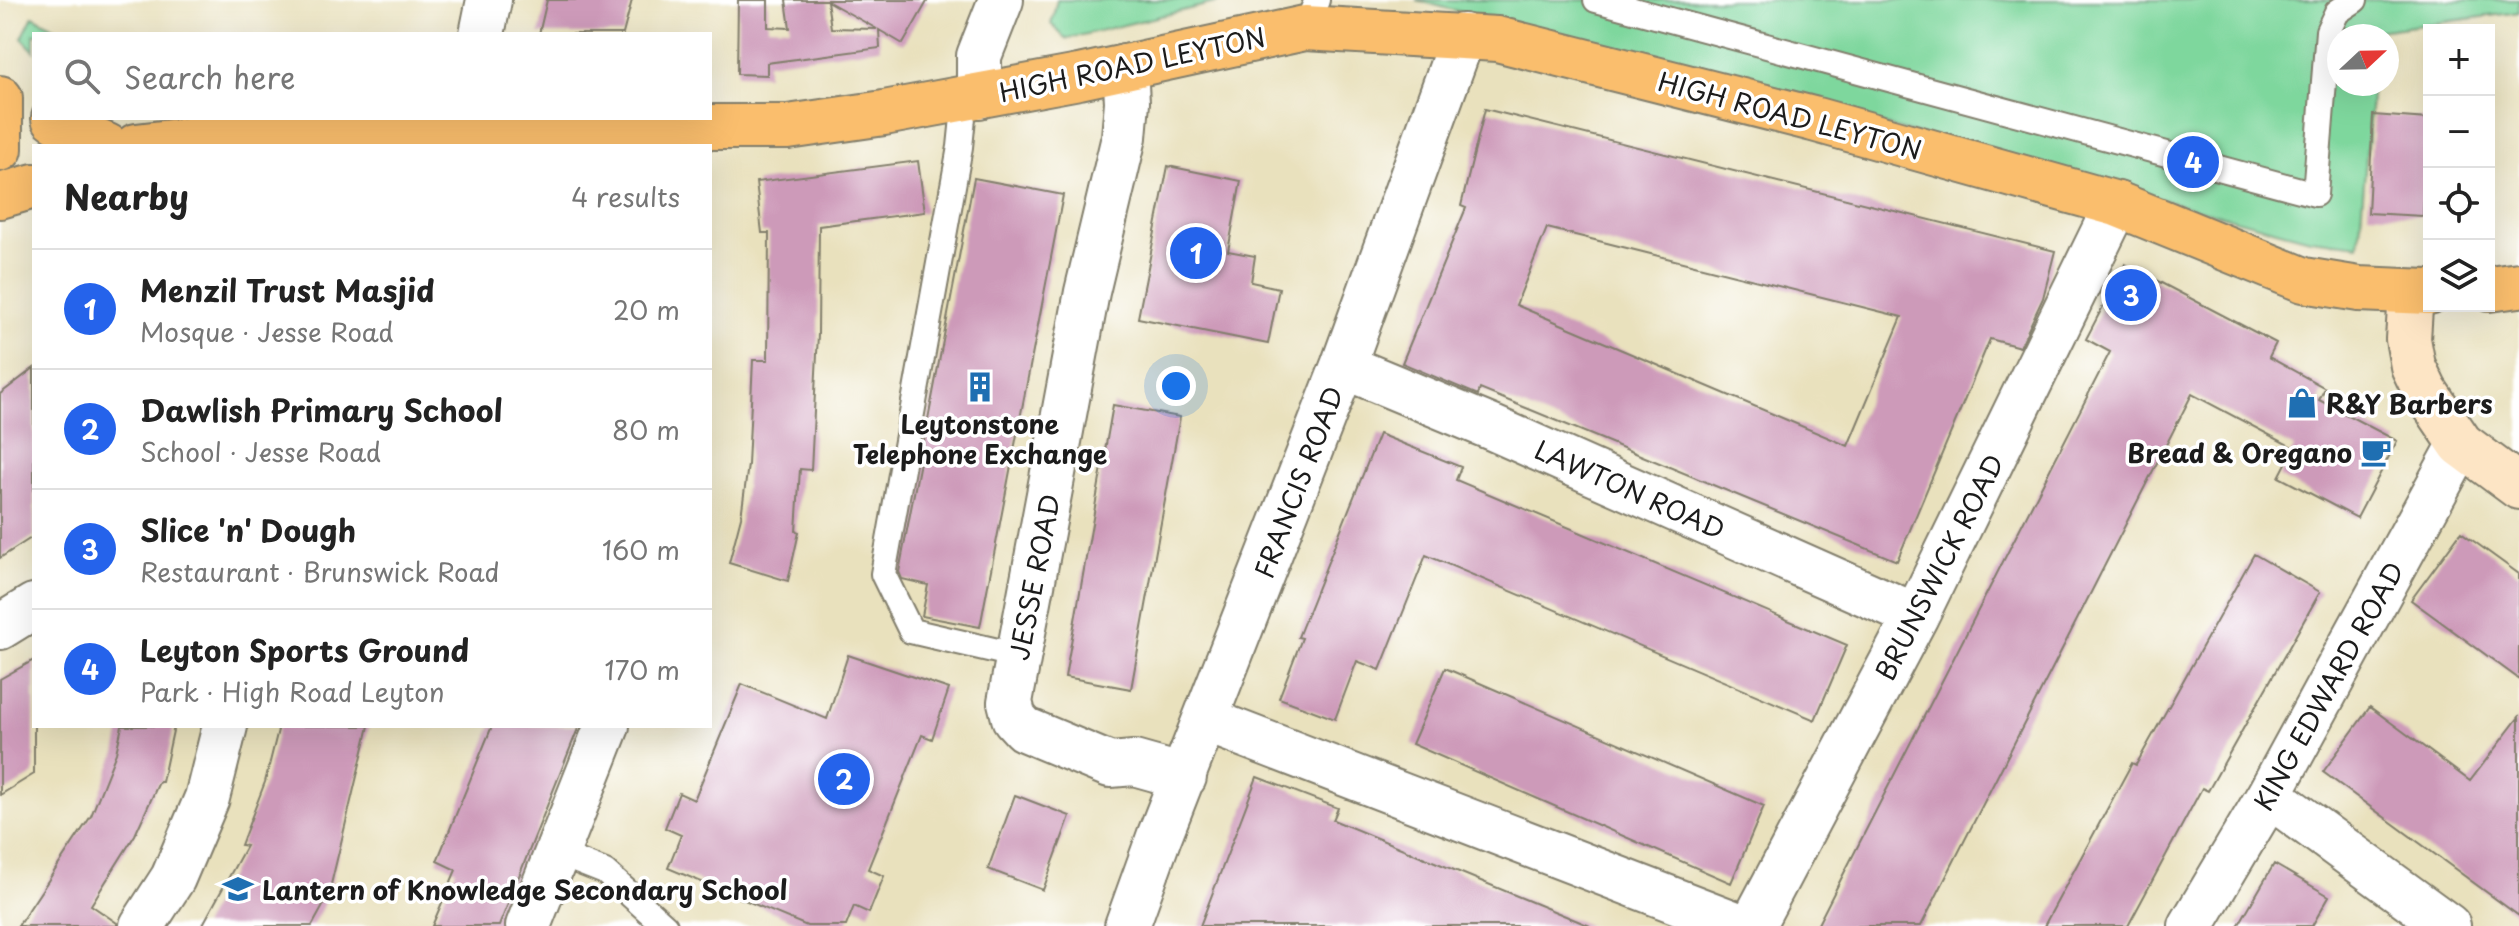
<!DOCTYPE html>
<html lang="en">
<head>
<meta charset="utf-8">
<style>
  :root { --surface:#fff; --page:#f6f6f6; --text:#222; --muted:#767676; --line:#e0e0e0; --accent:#2563eb }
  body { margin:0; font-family:"Playpen Sans",sans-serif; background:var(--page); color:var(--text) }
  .controls { position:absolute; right:24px; top:24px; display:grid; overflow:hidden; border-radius:0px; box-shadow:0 8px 32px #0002 }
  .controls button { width:72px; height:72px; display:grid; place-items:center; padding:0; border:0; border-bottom:2px solid var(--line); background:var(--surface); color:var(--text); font:40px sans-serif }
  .compass { position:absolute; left:2327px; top:24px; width:72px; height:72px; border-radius:50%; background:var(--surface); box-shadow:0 8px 32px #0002; rotate:68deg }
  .you { position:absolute; left:1176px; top:386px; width:28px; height:28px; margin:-20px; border:6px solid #fff; border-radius:50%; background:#1a73e8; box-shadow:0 0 0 12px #1a73e833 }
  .badge { display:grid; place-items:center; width:52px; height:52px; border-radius:50%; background:var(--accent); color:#fff; font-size:26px; font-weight:700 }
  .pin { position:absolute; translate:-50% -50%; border:4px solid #fff; box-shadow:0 2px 8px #0006 }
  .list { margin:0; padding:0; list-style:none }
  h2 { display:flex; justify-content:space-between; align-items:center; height:104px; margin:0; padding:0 32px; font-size:34px }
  h2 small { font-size:26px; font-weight:400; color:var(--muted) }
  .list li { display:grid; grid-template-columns:52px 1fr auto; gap:24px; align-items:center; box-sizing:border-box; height:120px; padding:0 32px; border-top:2px solid var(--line) }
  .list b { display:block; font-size:30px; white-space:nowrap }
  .list p { margin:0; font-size:26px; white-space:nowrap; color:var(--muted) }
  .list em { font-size:26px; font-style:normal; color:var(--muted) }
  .icon { flex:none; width:44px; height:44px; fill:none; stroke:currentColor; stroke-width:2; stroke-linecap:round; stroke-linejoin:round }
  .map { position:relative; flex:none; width:2519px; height:926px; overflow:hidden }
  .search { position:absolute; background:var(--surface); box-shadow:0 8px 32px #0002; left:32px; top:32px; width:680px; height:88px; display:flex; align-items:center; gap:20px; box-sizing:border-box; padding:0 28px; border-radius:0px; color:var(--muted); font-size:30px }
  .panel { position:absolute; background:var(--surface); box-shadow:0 8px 32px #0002; left:32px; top:144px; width:680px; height:584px; border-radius:0px }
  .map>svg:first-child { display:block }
  .green { fill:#7ed79d; stroke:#4d7a5c; stroke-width:2 }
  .building { fill:#cd9ab9; fill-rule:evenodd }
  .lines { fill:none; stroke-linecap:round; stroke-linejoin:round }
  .lane-casing { stroke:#827e6c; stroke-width:28 }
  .street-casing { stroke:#827e6c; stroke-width:48 }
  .secondary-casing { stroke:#827e6c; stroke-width:48 }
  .primary-casing { stroke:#827e6c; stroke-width:48 }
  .lane { stroke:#fff; stroke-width:24 }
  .street { stroke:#fff; stroke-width:44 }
  .secondary { stroke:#fde5c5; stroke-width:44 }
  .primary { stroke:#fabe6d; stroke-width:44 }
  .labels { text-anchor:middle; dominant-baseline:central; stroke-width:7; stroke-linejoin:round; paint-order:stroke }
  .street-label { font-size:26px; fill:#1c1c1c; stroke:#fff }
  .poi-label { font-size:26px; font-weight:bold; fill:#1c1c1c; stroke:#fff; text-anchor:start }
</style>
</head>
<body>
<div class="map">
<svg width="2519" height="926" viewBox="0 0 2519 926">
  <rect width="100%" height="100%" fill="#fff"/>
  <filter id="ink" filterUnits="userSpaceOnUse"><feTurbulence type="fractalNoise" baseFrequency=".0125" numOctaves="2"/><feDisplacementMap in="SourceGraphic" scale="16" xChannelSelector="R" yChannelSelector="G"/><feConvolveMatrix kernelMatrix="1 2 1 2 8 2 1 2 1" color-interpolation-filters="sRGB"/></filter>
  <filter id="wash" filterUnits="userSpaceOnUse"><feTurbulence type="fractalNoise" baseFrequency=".006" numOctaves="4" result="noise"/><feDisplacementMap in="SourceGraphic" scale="32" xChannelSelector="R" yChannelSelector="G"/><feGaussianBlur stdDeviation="1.8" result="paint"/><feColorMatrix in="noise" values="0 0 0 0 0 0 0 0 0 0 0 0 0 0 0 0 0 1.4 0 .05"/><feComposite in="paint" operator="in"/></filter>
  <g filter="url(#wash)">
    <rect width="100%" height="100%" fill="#e9e1bd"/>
    <path class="green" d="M1057 0H1227L1066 39 1051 24Z
      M1416 0H2519V12L2377 31 2376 36H2339V84H2372L2359 245 2310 239Z
      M33 16 67 34H34V51L22 38Z"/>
    <g id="blocks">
      <path class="building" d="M547 0H632L623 34H539Z
        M738 0H768V27L790 28 786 0H928L903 44 879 30 880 48 767 63V75L737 74ZM827 1 877 29 831 28Z
        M1485 109 2055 251 2043 298 2020 347 1990 339 1897 561 1480 389 1478 395 1402 363 1466 208 1461 206ZM1547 228 1902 317 1848 446 1516 305Z
        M2373 115 2428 119 2423 216 2368 213Z
        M918 161 925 212 819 226 818 334 811 470 800 469 796 531 799 532 788 581 729 563 741 517 748 465 753 360H768L769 233H762L756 182Z
        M1168 166 1241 181 1228 251 1255 256 1251 282 1279 288 1268 344 1138 318Z
        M974 178 1063 195 980 627 922 616 928 585 902 579 899 572Z
        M2125 264 2276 343 2269 357 2325 388 2319 400 2397 441 2357 518 2279 477 2294 448 2192 394 1921 926H1817L2110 352 2086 339Z
        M34 368V536L0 558V394Z
        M1113 405 1180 417 1131 689 1065 677Z
        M1379 434 1461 467 1456 480 1847 645 1815 720 1426 555 1380 670 1357 661 1335 719 1279 698 1302 638 1298 637Z
        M2461 532 2519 574V679L2411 600Z
        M2254 554 2320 592 2292 642 2208 791 2202 788 2128 926H2044L2132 763 2136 765Z
        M848 655 949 689 932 739 922 735 868 869 884 876 869 913 854 906 846 926H807L668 868 681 835 665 828 679 793 694 800 742 684 827 719Z
        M34 660V774L0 795V679Z
        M1445 668 1764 806 1731 883 1412 744Z
        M2370 707 2470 781 2519 717V916L2323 772Z
        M122 726H174L162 782H159L135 835 91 905 117 923V926H18L91 816 116 753Z
        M279 726H369L328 897 312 926H202L246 846 241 845 265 782Z
        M492 726H579L499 926H432L456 870 437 861Z
        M1257 777 1338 808 1333 820 1590 926H1200Z
        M1015 795 1070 816 1043 890 988 869Z
        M2274 864 2329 896 2312 926H2238Z"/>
    </g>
  </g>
  <g filter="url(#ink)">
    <use href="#blocks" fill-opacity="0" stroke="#827e6c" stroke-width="2"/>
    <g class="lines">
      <g class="lane-casing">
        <path id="lane" d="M1596 0 2315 194 2328 31 2337 12 2355 0
          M1305 28 1317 0
          M965 98 960 147 883 574 911 631 1019 656
          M557 853 605 872 665 926"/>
      </g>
      <g class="street-casing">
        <path id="street" d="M482 34 489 0
          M1125 67 1127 102 1124 137 1087 292 1010 702 1014 718 1024 729 1110 765 1134 763 1184 777
          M979 96V56L1001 0
          M1343 366 1495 429 1916 616
          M0 627 34 606
          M1206 720 1741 926
          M2269 795 2448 926
          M142 926 173 878 207 798 225 726
          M528 926 607 726
          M1127 926 1159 837 1343 366 1463 36
          M1752 926 1916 616 2117 204
          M2191 926 2269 795 2461 444"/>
      </g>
      <g class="secondary-casing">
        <path id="secondary" d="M2411 293 2408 339 2413 366 2425 391 2461 444 2519 487"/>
      </g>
      <g class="primary-casing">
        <path id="primary" d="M0 98V149
          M54 118 77 133 107 146
          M136 146 298 127H788L884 113 1079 77 1305 28 1497 39 1813 119 2117 204 2304 280 2359 289 2429 292
          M0 196 34 186
          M2489 289 2519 285"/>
      </g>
      <use href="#lane" class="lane"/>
      <use href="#street" class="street"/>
      <use href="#secondary" class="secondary"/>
      <use href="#primary" class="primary"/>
    </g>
  </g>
  <defs>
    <g id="building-bare" transform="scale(2.4)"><path d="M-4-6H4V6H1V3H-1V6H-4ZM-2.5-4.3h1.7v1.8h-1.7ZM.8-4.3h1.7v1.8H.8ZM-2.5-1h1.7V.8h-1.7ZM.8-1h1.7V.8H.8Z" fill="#1f6fb2" stroke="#fff" stroke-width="2.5" paint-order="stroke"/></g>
    <g id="shop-bare" transform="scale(2.4)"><path d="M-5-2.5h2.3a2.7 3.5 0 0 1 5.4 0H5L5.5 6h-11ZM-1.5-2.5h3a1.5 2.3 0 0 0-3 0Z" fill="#1f6fb2" stroke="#fff" stroke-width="2.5" paint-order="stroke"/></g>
    <g id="cafe-bare" transform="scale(2.4)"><path d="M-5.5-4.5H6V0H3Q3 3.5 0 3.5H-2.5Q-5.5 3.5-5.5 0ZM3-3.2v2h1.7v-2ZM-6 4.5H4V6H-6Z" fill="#1f6fb2" stroke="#fff" stroke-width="2.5" paint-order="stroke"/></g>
    <g id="school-bare" transform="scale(2.4)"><path d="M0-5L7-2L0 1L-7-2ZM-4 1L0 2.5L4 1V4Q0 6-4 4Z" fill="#1f6fb2" stroke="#fff" stroke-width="2.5" paint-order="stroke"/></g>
  </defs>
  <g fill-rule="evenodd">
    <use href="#building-bare" x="980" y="387"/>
    <use href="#shop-bare" x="2302" y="403"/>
    <use href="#cafe-bare" x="2376" y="452"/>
    <use href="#school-bare" x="238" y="889"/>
  </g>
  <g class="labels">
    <g class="street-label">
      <text transform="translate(1132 64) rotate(-12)">HIGH ROAD LEYTON</text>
      <text transform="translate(1790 115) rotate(15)">HIGH ROAD LEYTON</text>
      <text transform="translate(1298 482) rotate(-69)">FRANCIS ROAD</text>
      <text transform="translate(1630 489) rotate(24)">LAWTON ROAD</text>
      <text transform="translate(1939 567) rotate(-63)">BRUNSWICK ROAD</text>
      <text transform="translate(1034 577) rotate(-79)">JESSE ROAD</text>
      <text transform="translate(2328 686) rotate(-61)">KING EDWARD ROAD</text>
    </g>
    <g class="poi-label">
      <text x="2326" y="403">R&amp;Y Barbers</text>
      <text x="980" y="423" text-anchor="middle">Leytonstone<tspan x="980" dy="30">Telephone Exchange</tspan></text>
      <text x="2352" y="452" text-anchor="end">Bread &amp; Oregano</text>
      <text x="262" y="889">Lantern of Knowledge Secondary School</text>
    </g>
  </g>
</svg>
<div class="controls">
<button>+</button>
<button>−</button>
<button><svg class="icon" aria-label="locate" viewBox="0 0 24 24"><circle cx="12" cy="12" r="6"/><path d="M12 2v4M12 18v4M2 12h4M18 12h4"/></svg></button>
<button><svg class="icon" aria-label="layers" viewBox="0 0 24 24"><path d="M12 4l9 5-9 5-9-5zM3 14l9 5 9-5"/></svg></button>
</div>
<svg class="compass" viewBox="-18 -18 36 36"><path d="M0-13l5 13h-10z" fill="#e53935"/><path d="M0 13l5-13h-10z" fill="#767676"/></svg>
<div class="you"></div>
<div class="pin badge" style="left:1196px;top:253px">1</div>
<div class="pin badge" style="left:844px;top:779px">2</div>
<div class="pin badge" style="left:2131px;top:295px">3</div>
<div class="pin badge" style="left:2193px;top:162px">4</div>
<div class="search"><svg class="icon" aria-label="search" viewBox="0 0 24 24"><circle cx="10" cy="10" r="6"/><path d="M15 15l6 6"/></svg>Search here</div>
<section class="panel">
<h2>Nearby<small>4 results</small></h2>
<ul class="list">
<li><span class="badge">1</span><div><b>Menzil Trust Masjid</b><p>Mosque · Jesse Road</p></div><em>20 m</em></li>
<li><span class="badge">2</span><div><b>Dawlish Primary School</b><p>School · Jesse Road</p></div><em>80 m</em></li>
<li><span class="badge">3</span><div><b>Slice 'n' Dough</b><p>Restaurant · Brunswick Road</p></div><em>160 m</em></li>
<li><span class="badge">4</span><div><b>Leyton Sports Ground</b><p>Park · High Road Leyton</p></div><em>170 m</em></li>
</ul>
</section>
</div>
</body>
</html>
